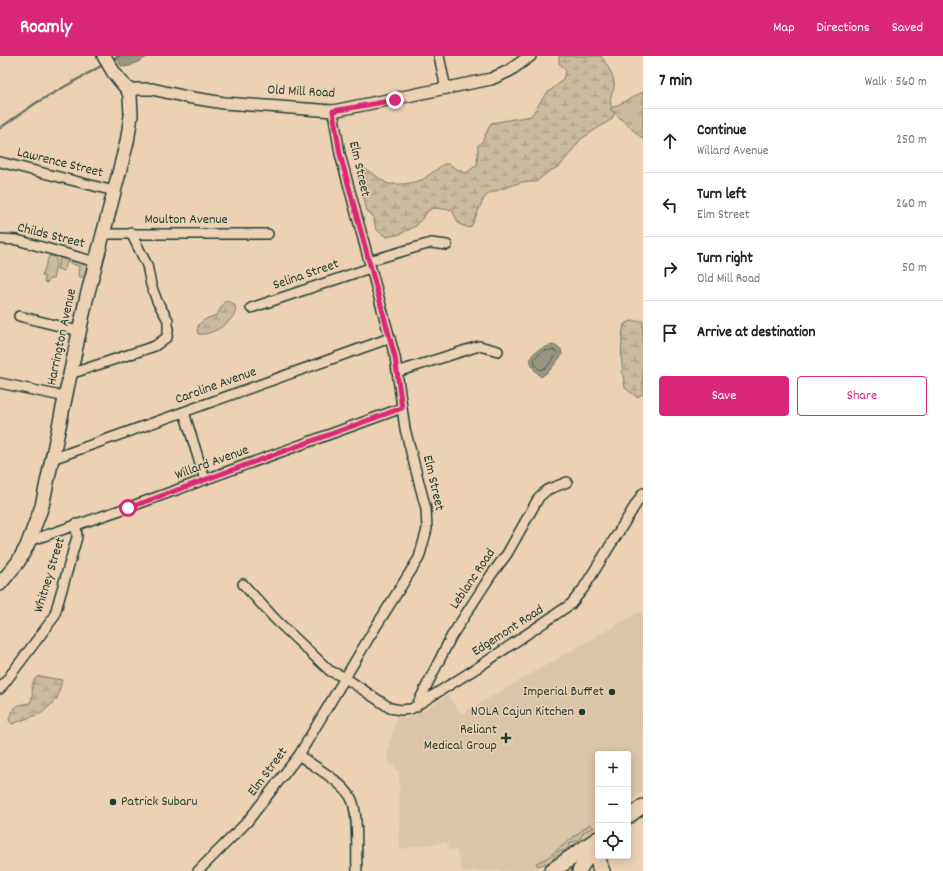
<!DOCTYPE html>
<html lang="en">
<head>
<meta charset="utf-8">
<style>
  :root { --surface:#fff; --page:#f2f2f2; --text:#222; --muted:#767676; --line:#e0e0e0; --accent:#db2777 }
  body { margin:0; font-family:Dekko,sans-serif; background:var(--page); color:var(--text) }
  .controls { position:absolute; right:12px; bottom:12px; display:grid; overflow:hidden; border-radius:4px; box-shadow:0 2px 10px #0003 }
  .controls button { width:36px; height:36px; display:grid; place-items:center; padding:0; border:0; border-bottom:1px solid var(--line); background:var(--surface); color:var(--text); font:20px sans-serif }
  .stop { position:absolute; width:12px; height:12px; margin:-9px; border:3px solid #db2777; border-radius:50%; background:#fff }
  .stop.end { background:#db2777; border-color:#fff; box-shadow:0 1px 4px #0008 }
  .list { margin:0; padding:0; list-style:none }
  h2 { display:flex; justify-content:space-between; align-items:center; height:52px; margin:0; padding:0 16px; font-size:17px }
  h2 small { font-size:13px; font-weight:400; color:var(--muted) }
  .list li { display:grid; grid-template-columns:26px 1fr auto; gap:12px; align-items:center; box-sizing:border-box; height:64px; padding:0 16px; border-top:1px solid var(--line) }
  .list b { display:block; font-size:15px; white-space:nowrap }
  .list p { margin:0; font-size:13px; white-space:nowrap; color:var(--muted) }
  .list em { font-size:13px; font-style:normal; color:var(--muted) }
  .actions { display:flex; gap:8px; padding:12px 16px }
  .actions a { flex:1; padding:9px 0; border:1px solid var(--accent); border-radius:4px; text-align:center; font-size:14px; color:var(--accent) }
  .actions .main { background:var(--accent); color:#fff }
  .icon { flex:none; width:22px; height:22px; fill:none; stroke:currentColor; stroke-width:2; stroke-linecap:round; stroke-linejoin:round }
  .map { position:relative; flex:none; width:643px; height:815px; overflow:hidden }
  header { display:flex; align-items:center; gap:24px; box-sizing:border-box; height:56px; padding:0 20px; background:var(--accent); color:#fff }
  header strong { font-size:19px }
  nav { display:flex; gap:22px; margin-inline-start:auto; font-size:14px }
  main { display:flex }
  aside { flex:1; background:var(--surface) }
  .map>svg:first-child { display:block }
  .built { fill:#dbc5a8 }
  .grass { fill:#caba9e; stroke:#747c69 }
  .wetland { fill:url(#wetland-marsh); stroke:#747c69 }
  .park { fill:url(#park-tufts); stroke:#747c69 }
  .water { fill:#9a9781; stroke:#697362 }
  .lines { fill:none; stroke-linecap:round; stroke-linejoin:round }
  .shore { stroke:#506153; stroke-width:1 }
  .stream { stroke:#697362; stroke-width:2.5 }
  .minor-casing { stroke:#1f3d34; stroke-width:12 }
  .tertiary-casing { stroke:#1f3d34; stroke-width:14 }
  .secondary-casing { stroke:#1f3d34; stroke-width:16 }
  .trunk-casing { stroke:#1f3d34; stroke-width:18 }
  .minor { stroke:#ecd2b3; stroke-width:9 }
  .tertiary { stroke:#ecd2b3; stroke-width:11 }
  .secondary { stroke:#ecd2b3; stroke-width:13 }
  .trunk { stroke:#ecd2b3; stroke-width:15 }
  .route { stroke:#db2777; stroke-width:5 }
  .poi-dot { fill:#1f3d34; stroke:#ecd2b3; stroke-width:1.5 }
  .labels { text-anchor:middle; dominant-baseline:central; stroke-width:3; stroke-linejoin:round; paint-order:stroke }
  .street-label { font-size:14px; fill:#1f3d34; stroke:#ecd2b3 }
  .poi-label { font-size:14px; fill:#1f3d34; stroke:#ecd2b3; text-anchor:end }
</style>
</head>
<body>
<header>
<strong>Roamly</strong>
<nav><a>Map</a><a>Directions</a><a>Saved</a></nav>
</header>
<main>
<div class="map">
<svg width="643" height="815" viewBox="0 0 643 815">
  <defs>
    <pattern id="wetland-marsh" width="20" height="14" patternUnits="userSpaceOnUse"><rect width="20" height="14" fill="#caba9e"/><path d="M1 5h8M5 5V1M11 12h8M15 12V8" fill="none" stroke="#a39882"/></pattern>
    <pattern id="park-tufts" width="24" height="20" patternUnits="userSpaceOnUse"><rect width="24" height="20" fill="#caba9e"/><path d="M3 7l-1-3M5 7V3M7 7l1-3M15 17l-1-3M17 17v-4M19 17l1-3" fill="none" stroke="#a39882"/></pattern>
  </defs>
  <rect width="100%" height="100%" fill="#ecd2b3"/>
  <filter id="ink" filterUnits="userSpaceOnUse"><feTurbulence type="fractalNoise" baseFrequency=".025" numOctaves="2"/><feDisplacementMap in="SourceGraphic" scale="8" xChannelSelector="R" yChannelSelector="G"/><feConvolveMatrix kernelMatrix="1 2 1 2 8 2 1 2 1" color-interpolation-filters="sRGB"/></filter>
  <g filter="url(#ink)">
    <path class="built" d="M637 557H643V735L628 747V698H598V772L565 797 531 815H462L456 793 449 795 447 786 400 793 399 716 386 702 397 660 407 662 415 660 448 639 461 658Z"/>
    <path class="grass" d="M49 200H54L57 205 53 223H49L47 227 44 226 45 221 42 220Z
      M60 202 87 208 85 222 78 220 79 210 67 206 64 215 57 213Z
      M590 768 594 772 585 775 579 784 570 787 567 794 558 796 550 806 538 810 536 807 547 802Z"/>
    <path class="wetland" d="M559 0H601C606 8 613 17 614 26 616 39 604 39 615 56L612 63 581 83 560 110 548 116 536 126H522L490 137 484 142 472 169 469 172 459 168 452 154 433 152 428 155 416 170 400 178 386 181 376 173 373 160 367 155 358 119 364 112 388 128H405L422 124 444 108H450L454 112 466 117 477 109 478 89 482 86 491 67 531 60 545 39 562 25 566 15 559 7Z
      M225 245C254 249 218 281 198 278 194 266 208 262 217 259Z
      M632 265H643V338L637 341 625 332C621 311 620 289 624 268Z
      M39 620 62 624 57 643 42 657 12 668 9 664C14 649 16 649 30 647 36 637 27 626 39 620Z"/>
    <path class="park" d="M643 36V83L610 53Z"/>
    <path class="water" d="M115 0H149L130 10 122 11Z
      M553 289 561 293 562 299 550 314 541 321C522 303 531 294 553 289Z"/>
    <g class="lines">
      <path class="shore" d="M553 294 557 296V298L547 311 540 314 535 309 534 302 543 295Z"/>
      <path class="stream" d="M115 2 119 0
        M0 72 36 47 101 10"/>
      <g class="minor-casing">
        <path id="minor" d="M439 0 446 33
          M0 106 114 135
          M103 178H268
          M0 183 17 184 96 206
          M369 205 431 187 447 189
          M251 252 370 212
          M19 260 79 275
          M397 316 479 290 498 295
          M70 318 155 290 167 281 168 276V264L157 245 151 229 147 209 131 177
          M0 327 66 341
          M184 356 205 424
          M52 403 390 282
          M29 485 135 449 402 352
          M243 528 276 564 330 615 344 621 390 652 401 654 411 653 480 610 571 548 583 533 643 437
          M0 633 54 561 77 481 76 468
          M416 651 451 581 491 519 507 498 539 441 547 434 567 426
          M299 699C314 711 342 725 351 742 359 756 356 797 357 815
          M198 815 247 766 299 699 370 580 419 502 427 473 426 453 405 373 395 301 340 98 333 55"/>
      </g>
      <g class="tertiary-casing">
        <path id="tertiary" d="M127 33H152L187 41 224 47 333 55 491 23 509 15 530 0"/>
      </g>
      <g class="secondary-casing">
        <path id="secondary" d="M0 528 18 506 27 490 42 450 86 244 127 86 131 60 130 39 127 33 114 17 104 0
          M628 761 643 750
          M579 815 598 785"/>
      </g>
      <g class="trunk-casing">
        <path id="trunk" d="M598 800 600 812 602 815
          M552 815 598 783"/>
      </g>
      <use href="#minor" class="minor"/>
      <use href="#tertiary" class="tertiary"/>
      <use href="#secondary" class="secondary"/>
      <use href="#trunk" class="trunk"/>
    </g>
  </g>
  <g class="lines" filter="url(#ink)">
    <path class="route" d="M128 452 402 352 395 301 340 98 333 55 395 44"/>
  </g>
  <g class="poi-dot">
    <circle cx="612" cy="636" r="4"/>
    <circle cx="582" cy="656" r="4"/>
    <path d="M504 676h4v4h4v4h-4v4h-4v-4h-4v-4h4z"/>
    <circle cx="113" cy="746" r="4"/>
  </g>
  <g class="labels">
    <g class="street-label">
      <text transform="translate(301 36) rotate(3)">Old Mill Road</text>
      <text transform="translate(60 107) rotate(14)">Lawrence Street</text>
      <text transform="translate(359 113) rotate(77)">Elm Street</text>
      <text x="186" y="164">Moulton Avenue</text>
      <text transform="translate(51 180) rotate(14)">Childs Street</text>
      <text transform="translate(306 219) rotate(-19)">Selina Street</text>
      <text transform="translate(62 281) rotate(-78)">Harrington Avenue</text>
      <text transform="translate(216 330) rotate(-20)">Caroline Avenue</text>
      <text transform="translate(212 407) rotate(-20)">Willard Avenue</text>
      <text transform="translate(433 427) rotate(77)">Elm Street</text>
      <text transform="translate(50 519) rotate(-73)">Whitney Street</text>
      <text transform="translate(473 523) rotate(-56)">Leblanc Road</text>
      <text transform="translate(508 575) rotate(-33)">Edgemont Road</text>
      <text transform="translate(268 716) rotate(-53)">Elm Street</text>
    </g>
    <g class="poi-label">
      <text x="604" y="636">Imperial Buffet</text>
      <text x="574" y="656">NOLA Cajun Kitchen</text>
      <text x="497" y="674">Reliant<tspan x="497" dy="16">Medical Group</tspan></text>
      <text x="121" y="746" text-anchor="start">Patrick Subaru</text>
    </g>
  </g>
</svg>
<div class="controls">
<button>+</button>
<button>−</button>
<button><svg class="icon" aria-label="locate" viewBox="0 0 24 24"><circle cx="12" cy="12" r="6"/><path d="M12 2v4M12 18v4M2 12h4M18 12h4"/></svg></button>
</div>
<div class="stop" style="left:128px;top:452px"></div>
<div class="stop end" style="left:395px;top:44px"></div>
</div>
<aside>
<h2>7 min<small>Walk · 560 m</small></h2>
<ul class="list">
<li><svg class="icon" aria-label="ahead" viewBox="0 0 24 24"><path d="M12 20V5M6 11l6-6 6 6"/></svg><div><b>Continue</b><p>Willard Avenue</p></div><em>250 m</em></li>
<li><svg class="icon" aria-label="left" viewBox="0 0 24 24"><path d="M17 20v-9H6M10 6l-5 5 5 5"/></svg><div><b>Turn left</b><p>Elm Street</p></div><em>260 m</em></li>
<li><svg class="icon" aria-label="right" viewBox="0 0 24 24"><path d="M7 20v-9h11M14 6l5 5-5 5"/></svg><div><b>Turn right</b><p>Old Mill Road</p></div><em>50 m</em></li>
<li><svg class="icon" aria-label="arrive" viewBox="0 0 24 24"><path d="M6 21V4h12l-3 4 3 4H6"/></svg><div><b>Arrive at destination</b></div></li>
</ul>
<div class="actions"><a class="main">Save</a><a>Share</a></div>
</aside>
</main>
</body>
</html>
